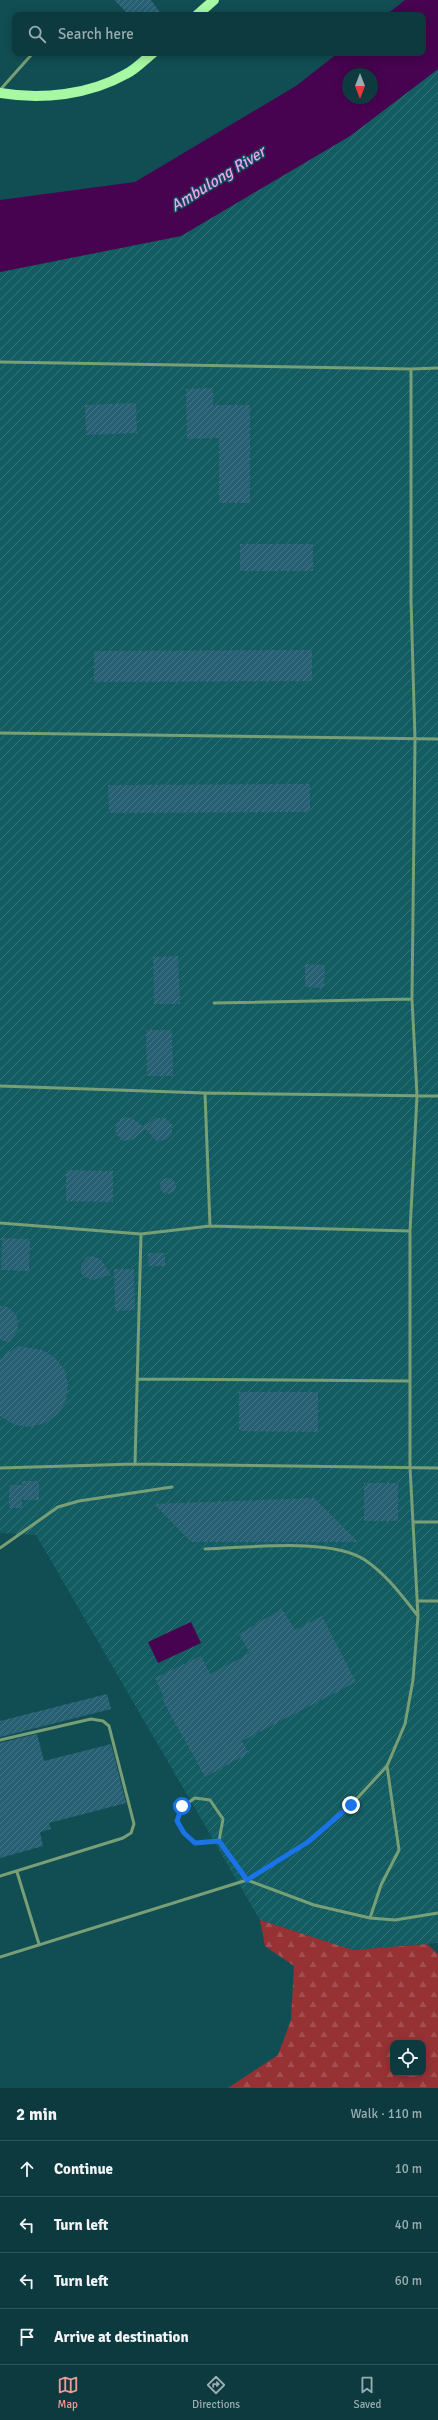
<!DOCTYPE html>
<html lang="en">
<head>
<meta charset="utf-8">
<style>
  :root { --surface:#0d3a3e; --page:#1b4549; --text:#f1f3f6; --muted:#9aadb0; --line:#2d5458; --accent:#f59b97 }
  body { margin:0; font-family:Signika,sans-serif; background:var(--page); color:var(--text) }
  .controls { position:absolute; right:12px; bottom:12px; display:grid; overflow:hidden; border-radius:8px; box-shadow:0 2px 10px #0003 }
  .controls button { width:36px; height:36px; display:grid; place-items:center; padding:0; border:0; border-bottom:1px solid var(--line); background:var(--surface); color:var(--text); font:20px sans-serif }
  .compass { position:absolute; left:342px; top:68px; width:36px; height:36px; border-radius:50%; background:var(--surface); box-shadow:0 2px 10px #0003; rotate:180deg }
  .stop { position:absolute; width:12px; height:12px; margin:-9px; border:3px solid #1a73e8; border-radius:50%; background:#fff }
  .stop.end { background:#1a73e8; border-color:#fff; box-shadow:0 1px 4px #0008 }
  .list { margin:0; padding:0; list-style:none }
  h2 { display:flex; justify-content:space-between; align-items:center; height:52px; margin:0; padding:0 16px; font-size:17px }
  h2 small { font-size:13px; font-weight:400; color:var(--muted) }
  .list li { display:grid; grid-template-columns:26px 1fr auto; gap:12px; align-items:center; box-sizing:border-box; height:56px; padding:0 16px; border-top:1px solid var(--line) }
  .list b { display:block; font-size:15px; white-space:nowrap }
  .list em { font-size:13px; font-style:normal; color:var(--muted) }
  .icon { flex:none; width:22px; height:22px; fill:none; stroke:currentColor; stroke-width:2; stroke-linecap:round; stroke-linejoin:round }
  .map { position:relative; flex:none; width:438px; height:2088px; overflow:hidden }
  .search { position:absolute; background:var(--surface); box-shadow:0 2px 10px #0003; left:12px; right:12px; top:12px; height:44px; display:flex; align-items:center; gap:10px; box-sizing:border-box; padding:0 14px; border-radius:8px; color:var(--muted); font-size:15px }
  .sheet { height:276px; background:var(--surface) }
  nav { display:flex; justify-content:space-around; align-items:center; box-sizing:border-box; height:56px; border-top:1px solid var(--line); background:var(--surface); font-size:11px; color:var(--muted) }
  nav a { display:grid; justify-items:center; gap:2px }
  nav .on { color:var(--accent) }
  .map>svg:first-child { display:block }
  .industrial { fill:url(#industrial-furrows) }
  .forest { fill:url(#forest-firs); fill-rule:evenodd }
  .water { fill:#480350; fill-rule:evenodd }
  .building { fill:url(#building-hatch) }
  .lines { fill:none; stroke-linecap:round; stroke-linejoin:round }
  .service { stroke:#789f75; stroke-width:3 }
  .primary { stroke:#a6f8a2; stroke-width:10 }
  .route { stroke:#1a73e8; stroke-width:5 }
  .labels { text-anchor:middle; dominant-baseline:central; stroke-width:3; stroke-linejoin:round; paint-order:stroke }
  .water-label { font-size:16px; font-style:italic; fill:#f39ffd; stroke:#114e53 }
</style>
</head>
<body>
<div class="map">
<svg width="438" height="2088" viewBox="0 0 438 2088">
  <defs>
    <pattern id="industrial-furrows" width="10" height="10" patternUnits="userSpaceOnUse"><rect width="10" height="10" fill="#135c62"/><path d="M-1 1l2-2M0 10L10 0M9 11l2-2" fill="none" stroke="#347378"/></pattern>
    <pattern id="forest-firs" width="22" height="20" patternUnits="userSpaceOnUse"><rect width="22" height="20" fill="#963234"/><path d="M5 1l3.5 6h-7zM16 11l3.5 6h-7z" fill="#a34f51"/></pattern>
    <pattern id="building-hatch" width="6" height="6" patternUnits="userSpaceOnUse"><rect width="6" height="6" fill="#276073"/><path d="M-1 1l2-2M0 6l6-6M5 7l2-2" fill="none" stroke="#457687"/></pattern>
  </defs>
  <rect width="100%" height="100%" fill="#114e53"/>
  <path class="industrial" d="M438 69V1943L353 1950 260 1920 36 1535 0 1533V272L181 236 350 136Z"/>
  <path class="forest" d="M260 1920 353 1950 427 1944 438 1954V2088H228L278 2055 291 2020 294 1966 265 1946ZM393 2043H423V2073H393Z"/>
  <path class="water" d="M405 0H438V69L350 136 181 236 0 272V200L135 182 296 86 338 53H423V15H386ZM348 74H372V98H348Z
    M191 1622 201 1643 158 1663 148 1642Z"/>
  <path class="building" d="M114 0H151L162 15H129Z
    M213 388V405H250V503H219V438L187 439 186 389Z
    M136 403 137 433 86 435 85 405Z
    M240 544H313V571H240Z
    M312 650V681L94 682V651Z
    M310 784V812L109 813 108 785Z
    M178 956 180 1004H154L153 957Z
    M305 964 325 965 324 988 305 987Z
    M146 1030H172L173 1076H147Z
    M126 1117 132 1118 144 1127 155 1118H165L172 1124V1134L166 1140 156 1141 146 1129 132 1140 123 1141 116 1134 115 1129 118 1121Z
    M66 1170 113 1171V1202L66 1201Z
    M160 1186a8 8 0 1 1 16 0a8 8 0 1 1-16 0Z
    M2 1238 30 1239 29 1271 1 1270Z
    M148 1253H165V1266H148Z
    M92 1256 101 1259 111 1275 93 1280 84 1277 81 1273V1264L87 1257Z
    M114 1269H134L135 1310 115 1311Z
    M0 1306 8 1307 17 1316 18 1329 10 1342 0 1340Z
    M18 1346 42 1350 55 1358 65 1370 68 1385 66 1401 58 1414 45 1423 30 1427 15 1425 0 1416V1359Z
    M239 1392H318V1432L239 1431Z
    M22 1481H39V1500H22V1508H9V1485H22Z
    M364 1483H398V1521H364Z
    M314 1498 358 1542H191L154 1504Z
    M282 1609 295 1630 322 1616 356 1682 242 1741 249 1753 205 1777 162 1699 164 1698 155 1678 201 1656 210 1674 250 1653 239 1634Z
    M107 1694 111 1709 0 1737V1721Z
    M37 1734 44 1761 111 1744 126 1803 49 1823 51 1829 40 1832 43 1846 0 1858V1743Z"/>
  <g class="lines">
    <path class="service" d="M0 90 33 53
      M0 362 411 369 438 368
      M0 733 438 739
      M214 1003 412 999
      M0 1086 205 1093 438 1096
      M205 1093 210 1226
      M0 1223 141 1234 210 1226 410 1231
      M137 1379 410 1381
      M135 1464 141 1234
      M0 1468 135 1464 438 1468
      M413 1522H438
      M0 1548 58 1507 79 1501 172 1487
      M205 1549C247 1548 331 1537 365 1560 387 1575 402 1596 418 1616
      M417 1601H438
      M0 1740 91 1719 103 1721 109 1726 134 1824 131 1833 123 1838 0 1876
      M195 1798 210 1800 223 1819 219 1841 195 1843 184 1833 177 1821 182 1807Z
      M219 1841 247 1880 314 1905 370 1918 395 1920 438 1913
      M17 1872 39 1944
      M370 1918 381 1885 399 1850 387 1766
      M0 1957 247 1880 308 1842 351 1805 387 1766 405 1724 413 1680 418 1616 410 1467V1231L417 1096 412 999 415 740 411 600V369"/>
    <path class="primary" d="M197 15 214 0
      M0 93C42 100 89 95 126 74 136 69 144 60 153 53"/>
  </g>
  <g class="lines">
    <path class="route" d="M182 1806 177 1821 184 1833 195 1843 219 1841 247 1880 308 1842 351 1805"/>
  </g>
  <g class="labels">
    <g class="water-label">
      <text transform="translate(218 179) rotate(-32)">Ambulong River</text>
    </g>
  </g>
</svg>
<div class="controls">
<button><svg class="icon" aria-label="locate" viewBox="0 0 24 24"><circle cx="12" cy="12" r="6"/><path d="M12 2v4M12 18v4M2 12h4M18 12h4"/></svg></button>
</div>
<svg class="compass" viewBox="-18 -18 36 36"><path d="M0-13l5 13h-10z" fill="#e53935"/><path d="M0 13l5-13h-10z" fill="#9aadb0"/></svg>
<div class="stop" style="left:182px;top:1806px"></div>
<div class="stop end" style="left:351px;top:1805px"></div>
<div class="search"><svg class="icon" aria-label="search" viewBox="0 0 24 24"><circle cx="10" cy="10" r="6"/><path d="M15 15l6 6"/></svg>Search here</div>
</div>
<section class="sheet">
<h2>2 min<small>Walk · 110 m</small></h2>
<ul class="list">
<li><svg class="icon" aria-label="ahead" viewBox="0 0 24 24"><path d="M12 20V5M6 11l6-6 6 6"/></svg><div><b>Continue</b></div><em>10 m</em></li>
<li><svg class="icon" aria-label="left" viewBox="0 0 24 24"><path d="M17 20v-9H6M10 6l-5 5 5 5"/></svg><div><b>Turn left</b></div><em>40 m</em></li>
<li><svg class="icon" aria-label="left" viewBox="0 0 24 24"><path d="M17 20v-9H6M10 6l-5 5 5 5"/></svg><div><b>Turn left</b></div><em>60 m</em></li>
<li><svg class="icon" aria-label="arrive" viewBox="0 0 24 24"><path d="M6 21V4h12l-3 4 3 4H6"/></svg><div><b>Arrive at destination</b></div></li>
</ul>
</section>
<nav>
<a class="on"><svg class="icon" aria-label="map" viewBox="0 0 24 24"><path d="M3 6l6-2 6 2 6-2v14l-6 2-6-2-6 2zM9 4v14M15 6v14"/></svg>Map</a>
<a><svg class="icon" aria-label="directions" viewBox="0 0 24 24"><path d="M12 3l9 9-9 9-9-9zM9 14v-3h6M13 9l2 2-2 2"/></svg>Directions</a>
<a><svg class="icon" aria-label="saved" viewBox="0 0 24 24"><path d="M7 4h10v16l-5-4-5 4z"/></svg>Saved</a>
</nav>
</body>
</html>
